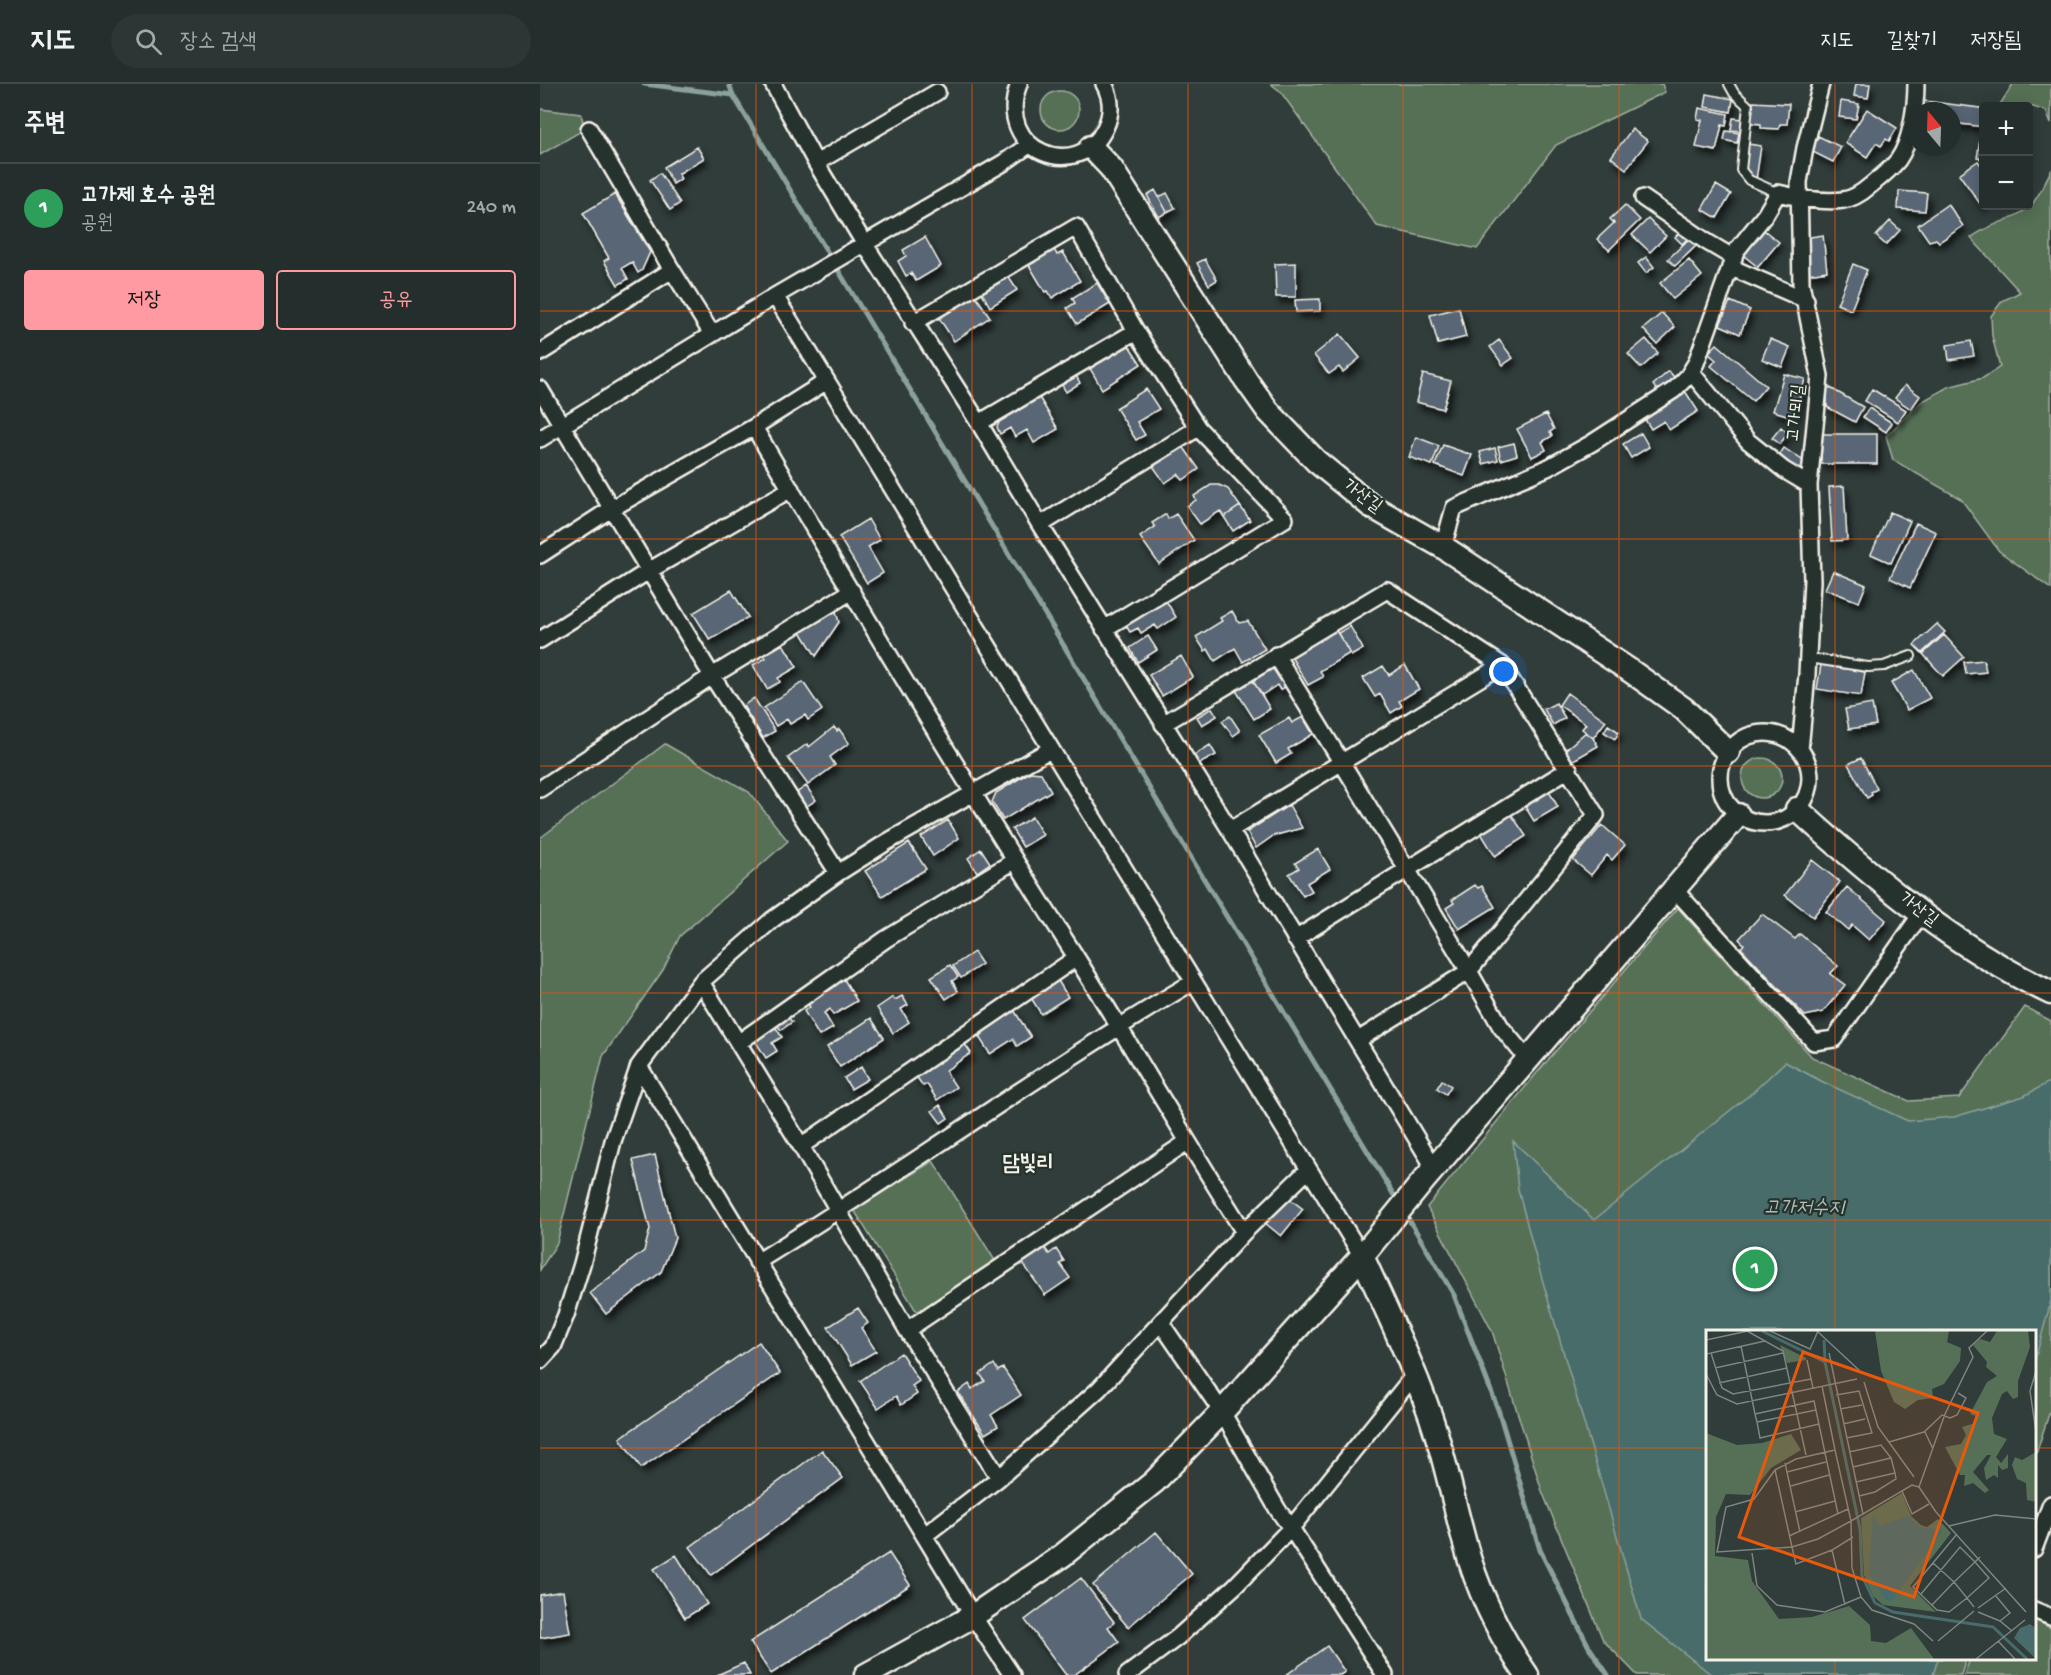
<!DOCTYPE html>
<html lang="ko">
<head>
<meta charset="utf-8">
<style>
  :root { --surface:#242e2c; --page:#2c3634; --text:#f1f3f6; --muted:#a3a8a9; --line:#414a48; --accent:#ff9aa2 }
  body { margin:0; font-family:"Gochi Hand","Poor Story",sans-serif; background:var(--page); color:var(--text) }
  .controls { position:absolute; right:18px; top:18px; display:grid; overflow:hidden; border-radius:6px; box-shadow:0 3px 15px #0003 }
  .controls button { width:54px; height:54px; display:grid; place-items:center; padding:0; border:0; border-bottom:2px solid var(--line); background:var(--surface); color:var(--text); font:30px sans-serif }
  .compass { position:absolute; left:1367px; top:18px; width:54px; height:54px; border-radius:50%; background:var(--surface); box-shadow:0 3px 15px #0003; rotate:341deg }
  .you { position:absolute; left:964px; top:588px; width:21px; height:21px; margin:-15px; border:4px solid #fff; border-radius:50%; background:#1a73e8; box-shadow:0 0 0 9px #1a73e833 }
  .badge { display:grid; place-items:center; width:39px; height:39px; border-radius:50%; background:var(--accent); color:#fff; font-size:20px; font-weight:700 }
  .pin { position:absolute; translate:-50% -50%; border:3px solid #fff; box-shadow:0 2px 6px #0006 }
  .list { margin:0; padding:0; list-style:none }
  h2 { display:flex; justify-content:space-between; align-items:center; height:78px; margin:0; padding:0 24px; font-size:26px }
  h2 small { font-size:20px; font-weight:400; color:var(--muted) }
  .list li { display:grid; grid-template-columns:39px 1fr auto; gap:18px; align-items:center; box-sizing:border-box; height:90px; padding:0 24px; border-top:2px solid var(--line) }
  .list b { display:block; font-size:22px; white-space:nowrap }
  .list p { margin:0; font-size:20px; white-space:nowrap; color:var(--muted) }
  .list em { font-size:20px; font-style:normal; color:var(--muted) }
  .actions { display:flex; gap:12px; padding:18px 24px }
  .actions a { flex:1; padding:14px 0; border:2px solid var(--accent); border-radius:6px; text-align:center; font-size:21px; color:var(--accent) }
  .actions .main { background:var(--accent); color:#111 }
  .icon { flex:none; width:33px; height:33px; fill:none; stroke:currentColor; stroke-width:2; stroke-linecap:round; stroke-linejoin:round }
  .map { position:relative; flex:none; width:1511px; height:1591px; overflow:hidden }
  header { display:flex; align-items:center; gap:36px; box-sizing:border-box; height:84px; padding:0 30px; background:var(--surface); border-bottom:2px solid var(--line) }
  header strong { font-size:28px }
  nav { display:flex; gap:33px; margin-inline-start:auto; font-size:21px }
  .search { width:420px; height:54px; background:var(--page); display:flex; align-items:center; gap:15px; box-sizing:border-box; padding:0 21px; border-radius:33px; color:var(--muted); font-size:22px }
  main { display:flex }
  aside { flex:1; background:var(--surface) }
  .map>svg:first-child { display:block }
  .green { fill:#567057; stroke:#a5b0a0; stroke-width:1.5 }
  .water { fill:#476c6b; stroke:#8ca19d; stroke-width:1.5 }
  .lines { fill:none; stroke-linecap:round; stroke-linejoin:round }
  .stream { stroke:#8ca19d; stroke-width:5 }
  .building { fill:#596674; stroke:#f4f1e8; stroke-width:1.5; filter:url(#shadow) }
  .lane-casing { stroke:#f4f1e8; stroke-width:12 }
  .street-casing { stroke:#f4f1e8; stroke-width:20 }
  .secondary-casing { stroke:#f4f1e8; stroke-width:27 }
  .lane { stroke:#26332d; stroke-width:8 }
  .street { stroke:#26332d; stroke-width:15 }
  .secondary { stroke:#26332d; stroke-width:22 }
  .grid { fill:none; stroke:#e8590c; stroke-width:1.5; stroke-opacity:0.55 }
  .labels { text-anchor:middle; dominant-baseline:central; stroke-width:4.5; stroke-linejoin:round; paint-order:stroke }
  .street-label { font-size:18px; fill:#f4f1e8; stroke:#26332d }
  .water-label { font-size:20px; font-style:italic; fill:#afbcb6; stroke:#26332d }
  .quarter-label { font-size:21px; font-weight:bold; fill:#f4f1e8; stroke:#26332d }
  .inset-river { fill:none; stroke:#476c6b; stroke-width:3 }
  .inset-road { fill:none; stroke:#7e8580; stroke-width:1.5 }
  .view { fill:#e8590c; fill-opacity:0.15; stroke:#e8590c; stroke-width:3 }
  .inset-edge { fill:none; stroke:#f4f1e8; stroke-width:3 }
</style>
</head>
<body>
<header>
<strong>지도</strong>
<div class="search"><svg class="icon" aria-label="search" viewBox="0 0 24 24"><circle cx="10" cy="10" r="6"/><path d="M15 15l6 6"/></svg>장소 검색</div>
<nav><a>지도</a><a>길찾기</a><a>저장됨</a></nav>
</header>
<main>
<aside>
<h2>주변<small></small></h2>
<ul class="list">
<li><span class="badge" style="background:#2e9e5b">1</span><div><b>고가제 호수 공원</b><p>공원</p></div><em>240 m</em></li>
</ul>
<div class="actions"><a class="main">저장</a><a>공유</a></div>
</aside>
<div class="map">
<svg width="1511" height="1591" viewBox="0 0 1511 1591">
  <defs>
    <filter id="shadow"><feDropShadow dx="3.5" dy="6" stdDeviation="3" flood-color="#0009"/></filter>
  </defs>
  <rect width="100%" height="100%" fill="#303d3b"/>
  <filter id="ink" filterUnits="userSpaceOnUse"><feTurbulence type="fractalNoise" baseFrequency=".0167" numOctaves="2"/><feDisplacementMap in="SourceGraphic" scale="12" xChannelSelector="R" yChannelSelector="G"/><feConvolveMatrix kernelMatrix="1 2 1 2 8 2 1 2 1" color-interpolation-filters="sRGB"/></filter>
  <g filter="url(#ink)">
    <path class="green" d="M731 0H1122L1125 8 1016 61 937 165 837 142 740 7Z
      M1473 0H1511V40L1506 27 1487 21 1459 22Z
      M501 26a19 19 0 1 1 38 0a19 19 0 1 1-38 0Z
      M0 25 41 30 45 45 0 71Z
      M1511 87V505L1459 467 1421 415 1353 376 1346 352 1381 318 1408 303 1443 294 1460 283 1452 252 1451 232 1462 217 1480 208 1431 154C1448 139 1476 137 1492 120 1500 111 1505 97 1511 87Z
      M125 660 209 708 248 757 140 852 123 886 63 972 17 1159 0 1186V754Z
      M1202 694a20 20 0 1 1 40 0a20 20 0 1 1-40 0Z
      M1138 824 1272 973 1369 1017 1419 1014 1485 923 1511 937V1324L1495 1373 1494 1248H1168V1574L1426 1575 1421 1591H1097L1063 1556 1002 1407 952 1247 887 1123 996 990Z
      M393 1077 459 1183 382 1230 375 1225 314 1126Z
      M1495 1536 1511 1544V1591H1424L1430 1575 1494 1574Z"/>
    <path class="water" d="M1245 978 1283 998 1368 1037 1414 1033 1484 1012 1511 997V1217L1495 1276 1494 1248H1168V1574L1398 1575 1393 1591H1172L1101 1535 996 1174 978 1105 973 1057 1054 1136 1213 1008Z"/>
    <g class="lines">
      <path class="stream" d="M104 0 193 11 858 1118
        M189 0 193 11
        M865 1129 914 1211 959 1328 1000 1466 1049 1563 1068 1591"/>
    </g>
    <path class="building" d="M1316 0H1330L1328 14 1314 12Z
      M1167 10 1193 15 1191 28 1165 23Z
      M1377 16 1440 24 1444 27V43L1412 39V27H1376Z
      M1301 17 1319 20 1316 35 1299 33Z
      M1213 18 1249 20 1247 40H1240L1239 45 1221 44V40L1211 39Z
      M1159 24 1188 30 1186 42 1182 41 1176 67 1156 63 1162 36 1157 35Z
      M1327 25 1357 44 1349 57 1346 55 1341 62 1336 59 1327 73 1305 59Z
      M1193 34 1202 35 1200 47 1191 46Z
      M1092 45 1108 57 1086 85 1071 73Z
      M1186 47 1199 49 1197 59 1184 56Z
      M1441 49 1444 50V75L1437 74Z
      M1278 52 1301 63 1293 78 1271 67Z
      M1208 60 1221 62 1216 96 1209 93 1205 85Z
      M157 63 164 74 138 90 141 95 133 100 124 83Z
      M1438 77 1444 85V119L1441 121 1419 90Z
      M120 89 140 119 130 126 110 96Z
      M1176 101 1191 110 1177 134 1162 125Z
      M615 106 627 128 619 133 607 111Z
      M1359 107 1387 109 1385 127 1358 125Z
      M627 109 635 124 627 128 619 113Z
      M75 110 110 168 102 186 98 189 92 178 82 184 88 195 78 201 64 177 69 174 43 129Z
      M1408 120 1423 142 1399 158 1396 155 1389 157 1378 141Z
      M1085 121 1100 136 1069 166 1057 155 1074 139 1070 135Z
      M1108 135 1126 152 1110 168 1092 151Z
      M1350 137 1360 146 1346 161 1336 152Z
      M1220 143 1239 158 1218 183 1199 168Z
      M1140 148 1147 155 1142 160 1135 153Z
      M1283 151 1287 187 1268 190 1264 154Z
      M385 153 401 182 376 197 371 189 366 192 358 177 366 172 363 166Z
      M1150 154 1157 161 1135 182 1128 175Z
      M509 165 510 167 514 165 517 171 523 168 540 197 512 214 508 207 505 208 489 181 495 178 494 175Z
      M1106 173 1114 183 1106 189 1098 179Z
      M665 175 677 196 669 201 657 179Z
      M1149 176 1162 192 1133 215 1120 199Z
      M756 179V213H736L735 180Z
      M1313 180 1327 186 1311 226 1297 220Z
      M466 189 477 206 450 223 440 205Z
      M557 199 570 220 537 240 527 224 535 219 532 214Z
      M435 211 450 233 414 257 399 234Z
      M780 215V227L756 228 755 216Z
      M1190 217 1210 226 1200 250 1180 241Z
      M919 224 926 253 898 260 890 231Z
      M1122 229 1135 243 1117 260 1103 245Z
      M800 250 820 274 803 288 799 283 789 290 774 271Z
      M1106 255 1118 269 1101 284 1088 270Z
      M1230 255 1250 263 1242 283 1222 275Z
      M959 256 973 274 963 281 950 263Z
      M1431 257 1434 272 1409 276 1407 261Z
      M588 260 601 280 562 305 547 279Z
      M1177 260 1226 302 1213 317 1171 282 1176 276 1168 269Z
      M1129 287 1137 297 1121 310 1113 301Z
      M535 290 540 299 526 308 521 299Z
      M883 290 911 297 903 325 876 318Z
      M1244 290 1265 295 1254 333 1233 327Z
      M1365 301 1380 312 1371 325 1355 314Z
      M1287 302 1323 323 1315 338 1287 323Z
      M1143 304 1158 327 1129 346 1124 337 1111 345 1101 329Z
      M606 305 619 325 597 338 605 351 596 356 576 324Z
      M1332 305 1366 326 1358 338 1325 317Z
      M497 310 518 345 494 359 487 346 475 353 470 344 460 350 457 343 463 330Z
      M1329 324 1352 339 1346 348 1323 333Z
      M1006 330 1014 345 1010 348 1012 352 1002 358 1006 366 992 373 977 345Z
      M1241 343 1248 349 1240 360 1232 354Z
      M1101 349 1109 363 1091 374 1083 360Z
      M1282 350H1337V380H1281Z
      M876 353 899 362 892 381 869 373Z
      M974 359 977 371 961 376 958 363Z
      M642 361 659 385 643 396 638 390 625 399 613 382 621 376 619 373Z
      M903 361 932 371 924 392 895 381Z
      M955 364 958 376 943 380 940 368Z
      M1244 364 1265 378 1259 387 1238 373Z
      M671 401H679L688 405 700 422 684 433 680 427 660 440 647 422 656 416 654 412Z
      M1304 402 1307 456 1292 457 1289 403Z
      M700 422 710 436 693 447 684 433Z
      M1350 428 1370 437 1351 479 1331 470Z
      M626 430 628 435 636 430 654 456 619 480 600 453 615 443 612 439Z
      M328 435 340 456 328 463 343 489 327 499 299 453Z
      M1376 439 1396 448 1370 504 1350 494Z
      M1293 487 1326 501 1319 518 1285 505Z
      M191 506 208 533 170 556 153 529Z
      M623 512 636 533 618 545 615 541 601 549 598 544 590 548 583 537Z
      M289 527 296 528 299 538 276 572 260 546Z
      M692 527 699 539 708 537 725 565 703 578 695 564 675 577 668 565 665 567 656 553 682 537 680 534Z
      M1397 540 1405 548 1382 569 1374 561Z
      M810 542 823 565 811 572 798 549Z
      M795 545 810 569 780 587 783 593 768 601 750 571Z
      M1404 551 1424 573 1403 592 1383 570Z
      M608 552 617 566 598 578 590 564Z
      M243 560 257 583 238 594 240 598 227 605 213 581 226 574 224 571Z
      M641 572 653 593 622 612 609 591Z
      M1444 576 1446 588 1426 590 1424 578Z
      M728 577 745 603 740 606 737 601 722 611 708 590Z
      M865 581 879 605 859 617 862 622 851 629 840 610 835 613 823 594 843 582 849 591Z
      M1281 581 1325 588 1321 612 1277 605Z
      M1374 586 1390 614 1367 626 1351 599Z
      M712 595 730 625 714 635 695 605Z
      M263 598 282 626 268 636 265 631 250 640 247 635 236 642 224 624Z
      M1027 609 1066 637 1053 654 1042 645 1046 640 1019 621Z
      M214 614 235 647 223 654 203 622Z
      M1016 619 1025 634 1013 641 1004 625Z
      M1332 620 1336 641 1309 645 1305 625Z
      M672 624 677 632 662 641 657 633Z
      M690 632 700 647 693 652 682 637Z
      M763 633 773 650 748 665 751 670 736 679 719 651 749 634 752 639Z
      M1068 641 1079 648 1075 655 1064 648Z
      M294 643 297 647 299 645 309 659 290 673 295 681 268 701 248 674 267 660 269 663Z
      M1046 648 1053 654 1058 662 1032 677 1025 666Z
      M670 661 676 671 659 680 654 671Z
      M1321 674 1337 705 1331 708 1332 711 1327 714 1308 680Z
      M490 688 501 689 511 707 463 736 452 718 456 709Z
      M266 702 276 716 264 724 255 710Z
      M1007 704 1018 723 994 737 983 719Z
      M749 721 762 744 733 752 716 764 707 748Z
      M969 727 986 752 955 772 939 746Z
      M492 733 503 751 483 763 472 745Z
      M408 736 419 754 393 772 381 753Z
      M1062 741 1085 761 1072 776 1067 771 1051 791 1033 776Z
      M369 759 386 785 342 812 325 787Z
      M441 765 450 779 437 788 428 774Z
      M778 765 790 785 767 799 772 807 763 812 749 790 759 784 755 779Z
      M1272 776 1300 798 1273 833 1245 811Z
      M935 801 938 804 942 802 955 823 919 845 906 824 914 819 912 816Z
      M1307 803 1346 836 1329 856 1312 841 1308 846 1286 828Z
      M1222 830 1255 855 1260 850 1298 882 1290 890 1305 901 1283 928 1265 932 1201 864 1204 860 1199 855Z
      M434 868 442 880 421 894 413 882Z
      M410 881 418 893 412 897 418 907 406 915 391 893Z
      M302 892 317 917 293 931 290 925 284 929 293 944 279 952 264 927 270 923 267 919 293 904 291 900Z
      M517 895 528 913 501 930 490 912Z
      M362 912 368 921 361 925 369 938 353 949 337 924 353 913 355 916Z
      M472 923 491 953 477 962 473 955 450 970 439 953 443 950 439 945Z
      M248 933 252 938 241 946 237 941Z
      M331 934 344 954 300 983 287 963Z
      M234 941 242 953 232 959 237 967 226 974 214 955Z
      M422 956 431 969 405 987 416 1003 397 1016 387 1000 383 1002 373 988Z
      M321 983 328 995 311 1005 304 994Z
      M902 996 911 1002 906 1010 897 1004Z
      M400 1021 408 1034 401 1039 392 1027Z
      M115 1071 135 1154 121 1188 66 1230 50 1209 104 1167 110 1145 93 1076Z
      M746 1112 763 1125 741 1152 725 1139Z
      M504 1163 509 1170 516 1165 524 1177 520 1180 530 1194 505 1211 482 1178Z
      M318 1224 328 1239 321 1244 336 1267 312 1281 288 1243Z
      M219 1258 240 1289 101 1384 80 1354Z
      M361 1269 379 1297 372 1302 377 1310 361 1321 356 1312 338 1324 320 1297Z
      M454 1280 458 1287 463 1284 481 1311 451 1331 458 1342 445 1350 418 1308 429 1300 432 1305 445 1297 440 1290Z
      M282 1366 303 1394 171 1491 150 1463Z
      M616 1448 652 1490 588 1543 553 1501Z
      M349 1469 370 1501 231 1590 210 1558Z
      M136 1471 167 1520 145 1534 114 1485Z
      M541 1494 574 1538 568 1543 579 1558 534 1591H526L485 1536Z
      M23 1507 30 1549 0 1554V1511Z
      M787 1562 805 1588 800 1591H746Z
      M204 1579 210 1591H177Z"/>
    <g class="lines">
      <g class="lane-casing">
        <path id="lane" d="M1189 0 1194 9 1208 22 1201 86 1209 96 1238 109
          M1268 574 1328 583 1344 582 1371 572"/>
      </g>
      <g class="street-casing">
        <path id="street" d="M233 0 276 79 324 159 439 339 500 441 690 746 895 1085
          M479 0C453 67 539 100 565 44 572 30 572 14 564 0
          M49 45 132 186 172 250
          M276 79 397 8
          M1103 114 1167 158 1194 174
          M1190 183 1266 216
          M235 212 511 665
          M373 239 536 143 596 247 658 344 745 435 564 545
          M0 269 132 186
          M1151 288 1208 357 1244 386 1269 401
          M0 305 172 592 298 789
          M439 339 596 247
          M214 343 287 297
          M0 355 235 212 463 79 489 61
          M500 441 658 344
          M903 463 914 424 1009 383 1052 359 1134 306 1148 292 1156 279 1196 167 1225 131 1238 109C1258 114 1282 119 1303 116 1313 115 1323 108 1331 101 1341 93 1350 86 1358 76 1371 58 1376 22 1376 0
          M0 471 71 425 214 343C318 521 425 699 536 873 593 964 646 1057 704 1148
          M0 556 110 486 251 405
          M736 571 929 887 961 943 988 976
          M623 640 847 506 962 581
          M1180 694a45 45 0 1 1 90 0a45 45 0 1 1-90 0Z
          M1260 666 1267 590 1272 497 1269 401 1280 292 1261 199 1259 98 1265 64 1281 0
          M0 705 172 592 312 507
          M690 746 962 581 1056 731 929 887 818 956
          M1134 805 1274 958 1294 955 1381 830
          M755 855 1029 685
          M161 898 261 1062 367 1246 459 1394
          M198 959 346 855 474 777
          M261 1062 536 874
          M217 1178C364 1087 504 986 653 898
          M367 1246 647 1058
          M0 1277 13 1263 26 1231 42 1180 73 1057 99 982
          M385 1451 459 1394 559 1305 704 1148 768 1086
          M1494 1465 1511 1420
          M1494 1526 1511 1533
          M472 1591 433 1532 99 982 161 898 232 836 298 789 347 758 511 665 822 1172
          M587 1591 638 1553 695 1502 751 1444 738 1426 682 1328 621 1239
          M845 1591 751 1444 875 1290"/>
      </g>
      <g class="secondary-casing">
        <path id="secondary" d="M551 63 571 84 706 296 728 327 776 377 831 422 903 463 1092 588 1144 625 1188 668
          M1257 725C1334 795 1416 864 1511 909
          M326 1591 433 1532 523 1471 614 1398 682 1328 822 1172
          M987 1591C963 1557 943 1517 930 1477 917 1435 909 1391 896 1349 877 1288 848 1230 822 1172L885 1095 1198 731"/>
      </g>
      <use href="#lane" class="lane"/>
      <use href="#street" class="street"/>
      <use href="#secondary" class="secondary"/>
    </g>
  </g>
  <path class="grid" d="M216 0V1591M432 0V1591M648 0V1591M863 0V1591M1079 0V1591M1295 0V1248M0 227H1511M0 455H1511M0 682H1511M0 909H1511M0 1136H1511M0 1364H1168M1494 1364H1511M1295 1574V1591"/>
  <g class="labels">
    <g class="street-label">
      <text transform="translate(1257 329) rotate(-84)">고가뫼길</text>
      <text transform="translate(822 413) rotate(36)">가산길</text>
      <text transform="translate(1378 826) rotate(37)">가산길</text>
    </g>
    <g class="water-label">
      <text x="1264" y="1125">고가저수지</text>
    </g>
    <g class="quarter-label">
      <text x="488" y="1081">담빛리</text>
    </g>
  </g>
  <g transform="translate(1166 1246)">
    <rect width="330" height="330" fill="#303d3b"/>
    <path d="M169 1H243L241 12 255 18 254 31 238 54 226 59 227 68 212 70 199 79 188 72 175 41ZM291 1H322L324 17 312 51V67L307 69 301 61 296 64 286 88 288 104 301 109 290 127 295 133 302 124V138L296 140 292 135V148L288 145 280 150 278 138 285 125H281L267 142 283 160 279 163 267 153 258 156 259 145H254L239 117 255 114 260 105 256 97 269 93 270 86 264 84 281 52 291 46 280 37 281 32 267 15 274 9 284 12ZM74 15 100 28V30L81 33ZM0 103 31 115 56 113 85 104 95 120 65 138 44 165 20 164 10 187 9 226 42 230 46 251 73 289 106 287 143 276 164 295 165 311 180 313 205 298 228 329H0ZM330 122V172L321 170 320 153 311 149 306 135 309 127 316 130ZM196 163 205 186 215 195 221 197 232 189 245 203 204 256 230 282 177 275 167 266 158 245 155 188Z" fill="#567057"/>
    <path d="M167 184 174 196 202 186 214 197 237 200 185 272 179 269 163 245ZM324 294 330 298V329L308 308 314 298Z" fill="#476c6b"/>
    <path class="inset-river" d="M56 1 119 32 154 199 156 246 169 273 187 282 287 297 321 329M118 10 119 30"/>
    <path class="inset-road" d="M41 1 77 21 100 125M64 1 104 19 112 1M111 1 154 41M0 10 42 1M35 16 49 84 108 71 132 184M5 23 59 11M123 23 157 184M0 24 5 23 16 58 27 64 105 49M101 30 107 58M9 38 77 23M330 41 324 61 330 102M0 44 11 65 31 74 151 49M158 52 172 97 208 147M13 53 81 38M116 56 129 120M130 65 153 61 166 103 140 108M134 79 156 75M49 84 51 92 110 80M51 92 54 108 113 94M137 94 159 89M219 102 227 119M183 112 218 102 236 85 244 88 251 85 260 68 252 63M143 122 175 115 185 128M79 133 94 202M147 137 185 128 189 143 190 149 169 162 153 166M69 140 48 169 20 177 11 222 86 217 112 209 145 191 129 120 90 129 69 140 86 217 90 234 126 220M81 142 120 132M150 152 189 143M85 156 123 145M213 157 206 155 145 191 146 238 155 267 166 280 208 294 227 311M213 157 239 84 267 27 263 18 281 1M213 157 230 182 320 282M196 161 206 184 223 174M89 182 129 171M243 196 289 185 330 189M251 204 207 257 231 280 243 282 261 268 268 277M83 206 142 179M46 223 51 256 71 275 119 282 155 267M215 264 254 217 269 232 274 227M289 265 304 283 294 291M139 275 126 220 147 207M226 275 248 252 269 232 283 248 261 268 248 252 227 233M272 278 300 258M272 282 294 291 306 301M232 311 268 281M292 311 309 329M270 329 319 290"/>
    <path class="view" d="M97 22 272 83 208 267 33 207Z"/>
    <rect width="330" height="330" class="inset-edge"/>
  </g>
</svg>
<div class="controls">
<button>+</button>
<button>−</button>
</div>
<svg class="compass" viewBox="-18 -18 36 36"><path d="M0-13l5 13h-10z" fill="#e53935"/><path d="M0 13l5-13h-10z" fill="#a3a8a9"/></svg>
<div class="you"></div>
<div class="pin badge" style="left:1215px;top:1185px;background:#2e9e5b">1</div>
</div>
</main>
</body>
</html>
